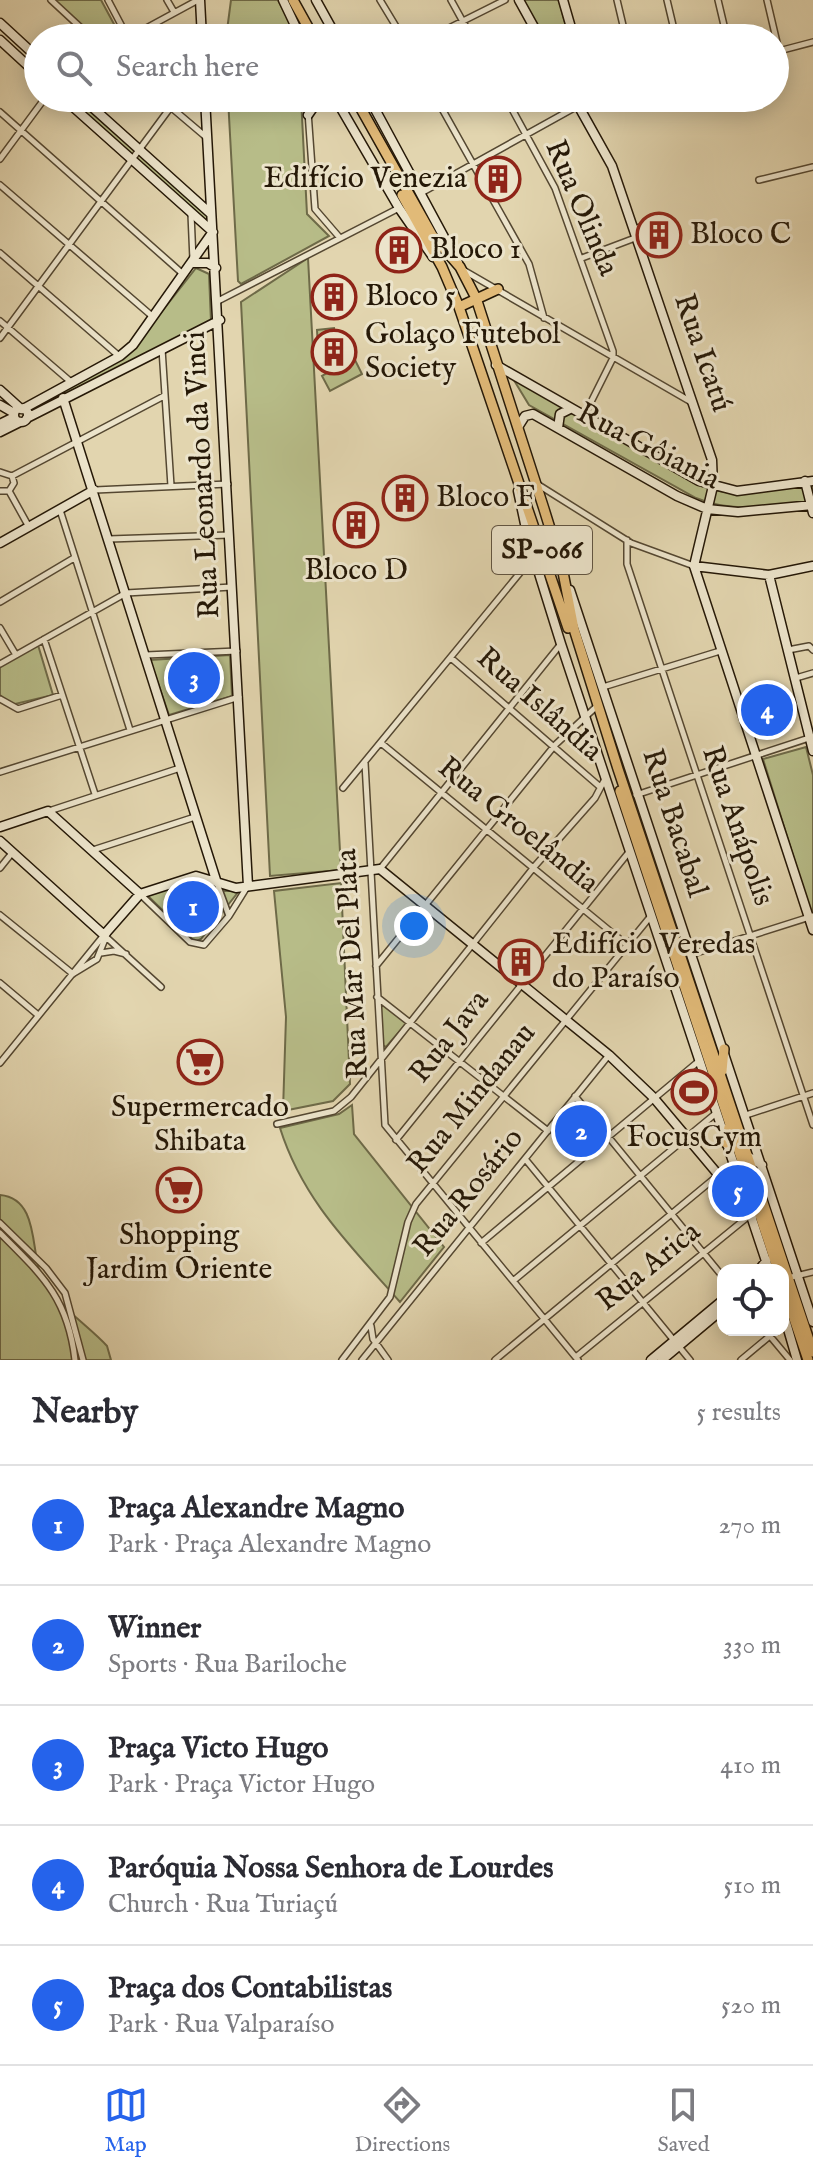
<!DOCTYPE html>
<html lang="en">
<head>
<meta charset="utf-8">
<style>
  :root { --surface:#fff; --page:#f7f7f7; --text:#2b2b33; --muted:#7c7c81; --line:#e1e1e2; --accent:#2563eb }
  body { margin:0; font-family:"IM FELL English",serif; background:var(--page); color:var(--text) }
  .controls { position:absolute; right:24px; bottom:24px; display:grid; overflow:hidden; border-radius:16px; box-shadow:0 4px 20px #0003 }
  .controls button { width:72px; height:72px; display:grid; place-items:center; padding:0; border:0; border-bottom:2px solid var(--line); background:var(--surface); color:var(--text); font:40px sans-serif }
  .you { position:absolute; left:414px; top:926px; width:28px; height:28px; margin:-20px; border:6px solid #fff; border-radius:50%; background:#1a73e8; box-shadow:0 0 0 12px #1a73e833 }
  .badge { display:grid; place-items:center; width:52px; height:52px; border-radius:50%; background:var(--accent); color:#fff; font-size:26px; font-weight:700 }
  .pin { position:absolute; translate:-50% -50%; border:4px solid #fff; box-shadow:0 2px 8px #0006 }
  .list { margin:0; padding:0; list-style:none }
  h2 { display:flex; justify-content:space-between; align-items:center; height:104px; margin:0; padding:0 32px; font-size:34px }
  h2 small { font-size:26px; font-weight:400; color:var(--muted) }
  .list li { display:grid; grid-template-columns:52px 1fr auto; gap:24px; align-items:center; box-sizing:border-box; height:120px; padding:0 32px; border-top:2px solid var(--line) }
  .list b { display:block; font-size:30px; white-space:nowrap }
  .list p { margin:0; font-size:26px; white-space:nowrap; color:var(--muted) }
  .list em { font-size:26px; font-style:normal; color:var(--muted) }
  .icon { flex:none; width:44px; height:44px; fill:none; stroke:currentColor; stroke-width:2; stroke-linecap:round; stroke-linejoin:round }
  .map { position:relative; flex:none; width:813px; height:1360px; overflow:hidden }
  .search { position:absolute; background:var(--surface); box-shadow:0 4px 20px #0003; left:24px; right:24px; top:24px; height:88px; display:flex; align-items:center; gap:20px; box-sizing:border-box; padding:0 28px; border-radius:44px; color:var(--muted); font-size:30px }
  .sheet { height:704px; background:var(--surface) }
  nav { display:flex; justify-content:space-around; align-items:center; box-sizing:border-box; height:112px; border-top:2px solid var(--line); background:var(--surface); font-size:22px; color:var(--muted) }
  nav a { display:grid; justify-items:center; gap:4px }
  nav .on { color:var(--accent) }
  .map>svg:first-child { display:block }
  .green { fill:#b7bc88; stroke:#6e6a48; stroke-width:2 }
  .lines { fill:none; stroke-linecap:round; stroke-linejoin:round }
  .street-casing { stroke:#544731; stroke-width:8 }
  .secondary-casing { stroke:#251807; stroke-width:11 }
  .primary-casing { stroke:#251807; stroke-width:12 }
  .street { stroke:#ece4cb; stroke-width:5 }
  .secondary { stroke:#ece4cb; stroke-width:8 }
  .primary { stroke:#e1ba78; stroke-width:9 }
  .labels { text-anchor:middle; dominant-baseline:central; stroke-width:6; stroke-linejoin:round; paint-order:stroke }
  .shield { fill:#ece4cb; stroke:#615542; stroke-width:2 }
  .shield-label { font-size:28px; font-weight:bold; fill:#251807 }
  .poi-label { font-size:30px; fill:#251807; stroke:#ece4cb; text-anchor:start }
  .street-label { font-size:30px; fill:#251807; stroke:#ece4cb }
</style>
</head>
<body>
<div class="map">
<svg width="813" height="1360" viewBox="0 0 813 1360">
  <rect width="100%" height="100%" fill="#e2d5af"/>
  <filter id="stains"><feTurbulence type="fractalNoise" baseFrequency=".0025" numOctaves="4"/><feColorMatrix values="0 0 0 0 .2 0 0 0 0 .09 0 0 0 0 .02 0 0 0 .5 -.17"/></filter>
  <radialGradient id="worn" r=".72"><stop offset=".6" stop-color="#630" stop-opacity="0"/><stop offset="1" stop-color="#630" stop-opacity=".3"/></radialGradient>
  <path class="green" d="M53 0H101L121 37 93 38Z
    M231 0H278L298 38H226Z
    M521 0H559L569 38H542Z
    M68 98H75L208 216 209 226Z
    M228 98H301L307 214 329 236 241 284 238 281Z
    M308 258 341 870 270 876 241 302Z
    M196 268 209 274 211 322 30 413 28 408 134 347Z
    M334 328 336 362 319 365 317 330Z
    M354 358 362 374 330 391 322 376Z
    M512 377 694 483 713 490 738 494 813 485V503C773 506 734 514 696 498L529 405Z
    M38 645 53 695 11 705 0 695V667Z
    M230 655 232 696 169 715 150 660Z
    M806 747 813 775V920L763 759Z
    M196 880 223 891H239L201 939 195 942 147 895Z
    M341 883 350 1084 333 1101 283 1111 286 1017 274 891Z
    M383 1005 407 1023 386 1047 382 1045 380 1006Z
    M352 1105 354 1134 444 1247 400 1302C351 1246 303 1201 280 1128L339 1114Z
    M0 1195C35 1198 32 1241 38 1266 47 1300 85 1322 107 1346L111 1360H0Z"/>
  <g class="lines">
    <g class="street-casing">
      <path id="street" d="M51 0 92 38
        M108 0 128 38
        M167 0 174 12
        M380 0 403 38
        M451 0 472 38
        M617 0 626 38
        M667 0 676 38
        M718 0 727 38
        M767 0 779 51
        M128 38 198 0
        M429 38 505 0
        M775 52 813 42
        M160 98 206 137
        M307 98 315 209 340 238
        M436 98 529 264 544 318
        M506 98 555 188 613 351V358L584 416
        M0 112 183 274
        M0 159 45 98
        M759 180 813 167
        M0 185 152 316
        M421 193 592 98
        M191 214 193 260
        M634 229 646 225
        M0 253 119 356
        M582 258 635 238
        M463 270 693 403
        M218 301 399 208
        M0 321 71 382
        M0 338 170 108
        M162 349 171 486
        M0 472 12 476 14 483 9 491
        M12 476 164 396
        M537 484 631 543 694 566
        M95 490 228 484
        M0 491H9
        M9 491 29 527
        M60 510 130 730
        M109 539 229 535
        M627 540V564L813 1125
        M0 602 74 558
        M0 628 16 655
        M44 639 95 794
        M788 650 809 646 813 650
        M146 655 237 651
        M451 658 599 786
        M0 664 126 593 232 587
        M796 678 813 673
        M603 687 720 651
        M0 699 18 709 62 695
        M381 743 627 945
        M365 763 385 1125 578 1360
        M0 772 239 697
        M343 788 533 557
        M636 795 812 737
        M49 811 180 768
        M93 850 195 817
        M0 868 12 853
        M380 869 560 645
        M140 894 190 942 204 945 229 916 216 881
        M0 915 73 974
        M229 916 247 887
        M106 937 161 987
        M101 953 114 951 126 954
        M693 954 813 916
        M510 959 522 944 542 958
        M376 966 555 745 597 706
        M74 973 97 959 107 934
        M0 983 38 1015
        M377 997 548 1131
        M0 1063 104 935
        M575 1096 723 1277
        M746 1115 813 1093
        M277 1124 334 1111 351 1097 534 867 595 798 605 779
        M396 1140 629 852
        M526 1160 690 1360
        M0 1223 46 1268 65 1293 83 1360
        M0 1233C42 1275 68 1298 75 1360
        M481 1243 699 1061
        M783 1279 813 1272
        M513 1281 715 1114
        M371 1326 373 1339 388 1360
        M765 1330 790 1360
        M576 1357 750 1215
        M342 1360 390 1297 408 1222 416 1204 650 917
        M362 1360 609 1055
        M495 1360 716 1177
        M741 1360 777 1330"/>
    </g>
    <g class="secondary-casing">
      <path id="secondary" d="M200 0 202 38
        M283 0 301 38
        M316 0 337 38
        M519 0 540 38
        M563 0 574 38
        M0 23 38 58
        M0 40 38 75
        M63 98 213 232
        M82 98 211 214
        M205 98 248 886
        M335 98 399 208 433 257
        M369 98 458 263
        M574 98 612 166 712 460 713 486 694 566 813 930
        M308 115 317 102 336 101
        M193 263H208L216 268
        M496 365 699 481 737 491 813 481
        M0 390 21 409
        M63 398 216 880
        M0 405 14 413
        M14 415a7 7 0 1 1 14 0a7 7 0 1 1-14 0Z
        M23 409 120 356 133 345 212 233
        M27 418 220 320
        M0 424 14 417
        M518 427 525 416 533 414 677 496 707 509 738 512 813 505
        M558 428 560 414 570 409
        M0 432 20 422
        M805 481 813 513
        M518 491 528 538 561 644 769 1270
        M0 543 94 490
        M694 566 769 575 813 566
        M769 575 813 751
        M570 590 813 1322
        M0 827 48 811 140 894
        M0 841 104 935 140 894 196 876 236 888 380 869 609 1055 653 1097 753 1216
        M717 1177 749 1157 762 1165
        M759 1270 767 1260
        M783 1312 797 1360
        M651 1360 723 1300
        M662 1360 723 1309"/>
    </g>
    <g class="primary-casing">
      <path id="primary" d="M293 0 314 38
        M355 98 432 235 460 267 476 298 544 509 562 567 574 629 618 769 813 1352
        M402 195 442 267 459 307 568 628
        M459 307 498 289
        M620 791 778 1270
        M722 1071 724 1049
        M726 1143 729 1127
        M783 1286 808 1360"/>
    </g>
    <use href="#street" class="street"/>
    <use href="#secondary" class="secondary"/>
    <use href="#primary" class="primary"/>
  </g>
  <defs>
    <g id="building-ring" transform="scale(2.3)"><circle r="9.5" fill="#ece4cb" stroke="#8f2418" stroke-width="1.5"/><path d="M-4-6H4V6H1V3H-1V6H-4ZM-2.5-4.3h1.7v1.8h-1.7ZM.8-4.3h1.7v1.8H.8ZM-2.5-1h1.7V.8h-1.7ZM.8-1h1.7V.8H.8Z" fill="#8f2418"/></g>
    <g id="supermarket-ring" transform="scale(2.3)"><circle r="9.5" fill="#ece4cb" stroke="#8f2418" stroke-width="1.5"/><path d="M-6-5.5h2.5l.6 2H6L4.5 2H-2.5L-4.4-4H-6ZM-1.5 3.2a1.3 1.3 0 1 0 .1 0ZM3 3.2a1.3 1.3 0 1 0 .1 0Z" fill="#8f2418"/></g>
    <g id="stadium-ring" transform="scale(2.3)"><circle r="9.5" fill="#ece4cb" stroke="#8f2418" stroke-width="1.5"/><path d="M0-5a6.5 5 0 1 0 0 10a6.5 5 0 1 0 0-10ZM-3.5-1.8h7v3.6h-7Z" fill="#8f2418"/></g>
  </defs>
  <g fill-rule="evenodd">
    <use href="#building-ring" x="498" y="179"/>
    <use href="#building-ring" x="659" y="235"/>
    <use href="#building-ring" x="399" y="250"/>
    <use href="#building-ring" x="334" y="297"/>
    <use href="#building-ring" x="334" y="352"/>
    <use href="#building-ring" x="405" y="498"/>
    <use href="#building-ring" x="356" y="525"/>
    <use href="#building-ring" x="521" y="962"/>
    <use href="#supermarket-ring" x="200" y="1062"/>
    <use href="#stadium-ring" x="694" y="1092"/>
    <use href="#supermarket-ring" x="179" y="1190"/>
  </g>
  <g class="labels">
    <rect class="shield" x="492" y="526" width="100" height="48" rx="6"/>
    <g class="shield-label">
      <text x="542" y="550">SP-066</text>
    </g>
    <g class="poi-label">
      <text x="467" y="179" text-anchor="end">Edifício Venezia</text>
      <text x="690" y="235">Bloco C</text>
      <text x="430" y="250">Bloco 1</text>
      <text x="365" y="297">Bloco 5</text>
      <text x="365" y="335">Golaço Futebol<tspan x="365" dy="34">Society</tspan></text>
      <text x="436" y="498">Bloco F</text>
      <text x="356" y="571" text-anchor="middle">Bloco D</text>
      <text x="552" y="945">Edifício Veredas<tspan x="552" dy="34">do Paraíso</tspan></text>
      <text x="200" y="1108" text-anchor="middle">Supermercado<tspan x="200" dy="34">Shibata</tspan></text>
      <text x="694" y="1138" text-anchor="middle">FocusGym</text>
      <text x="179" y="1236" text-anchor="middle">Shopping<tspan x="179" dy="34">Jardim Oriente</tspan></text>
    </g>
    <g class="street-label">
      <text transform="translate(581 208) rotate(67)">Rua Olinda</text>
      <text transform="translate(702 353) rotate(71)">Rua Icatú</text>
      <text transform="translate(648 447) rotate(27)">Rua Gôiania</text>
      <text transform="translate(203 475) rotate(-93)">Rua Leonardo da Vinci</text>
      <text transform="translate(539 705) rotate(41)">Rua Islândia</text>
      <text transform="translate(674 823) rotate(72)">Rua Bacabal</text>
      <text transform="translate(518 826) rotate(39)">Rua Groelândia</text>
      <text transform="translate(737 826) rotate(71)">Rua Anápolis</text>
      <text transform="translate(353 964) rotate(-93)">Rua Mar Del Plata</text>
      <text transform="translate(450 1037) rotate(-52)">Rua Java</text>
      <text transform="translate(472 1099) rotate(-51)">Rua Mindanau</text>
      <text transform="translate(469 1193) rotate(-51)">Rua Rosário</text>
      <text transform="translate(649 1267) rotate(-39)">Rua Arica</text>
    </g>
  </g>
  <rect width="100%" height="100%" filter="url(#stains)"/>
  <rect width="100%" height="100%" fill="url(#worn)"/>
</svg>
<div class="controls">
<button><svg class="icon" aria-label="locate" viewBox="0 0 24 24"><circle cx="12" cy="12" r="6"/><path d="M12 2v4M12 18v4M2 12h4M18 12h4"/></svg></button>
</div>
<div class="you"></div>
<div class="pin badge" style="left:193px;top:907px">1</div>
<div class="pin badge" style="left:581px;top:1131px">2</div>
<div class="pin badge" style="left:194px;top:678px">3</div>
<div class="pin badge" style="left:767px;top:710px">4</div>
<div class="pin badge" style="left:738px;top:1191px">5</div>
<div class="search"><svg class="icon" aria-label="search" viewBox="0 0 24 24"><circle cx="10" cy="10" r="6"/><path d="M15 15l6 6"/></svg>Search here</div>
</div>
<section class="sheet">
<h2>Nearby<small>5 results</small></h2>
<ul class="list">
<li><span class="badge">1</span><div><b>Praça Alexandre Magno</b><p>Park · Praça Alexandre Magno</p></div><em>270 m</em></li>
<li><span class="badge">2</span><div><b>Winner</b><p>Sports · Rua Bariloche</p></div><em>330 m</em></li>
<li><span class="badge">3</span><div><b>Praça Victo Hugo</b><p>Park · Praça Victor Hugo</p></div><em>410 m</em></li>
<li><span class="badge">4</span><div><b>Paróquia Nossa Senhora de Lourdes</b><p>Church · Rua Turiaçú</p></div><em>510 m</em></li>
<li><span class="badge">5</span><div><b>Praça dos Contabilistas</b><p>Park · Rua Valparaíso</p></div><em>520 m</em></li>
</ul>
</section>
<nav>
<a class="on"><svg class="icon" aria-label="map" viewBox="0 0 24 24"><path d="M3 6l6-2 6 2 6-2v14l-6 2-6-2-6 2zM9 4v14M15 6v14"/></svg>Map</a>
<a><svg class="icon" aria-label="directions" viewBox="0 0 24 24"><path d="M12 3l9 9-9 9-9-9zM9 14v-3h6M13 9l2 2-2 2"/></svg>Directions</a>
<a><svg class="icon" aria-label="saved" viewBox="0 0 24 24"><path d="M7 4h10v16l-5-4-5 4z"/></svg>Saved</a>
</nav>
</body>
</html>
